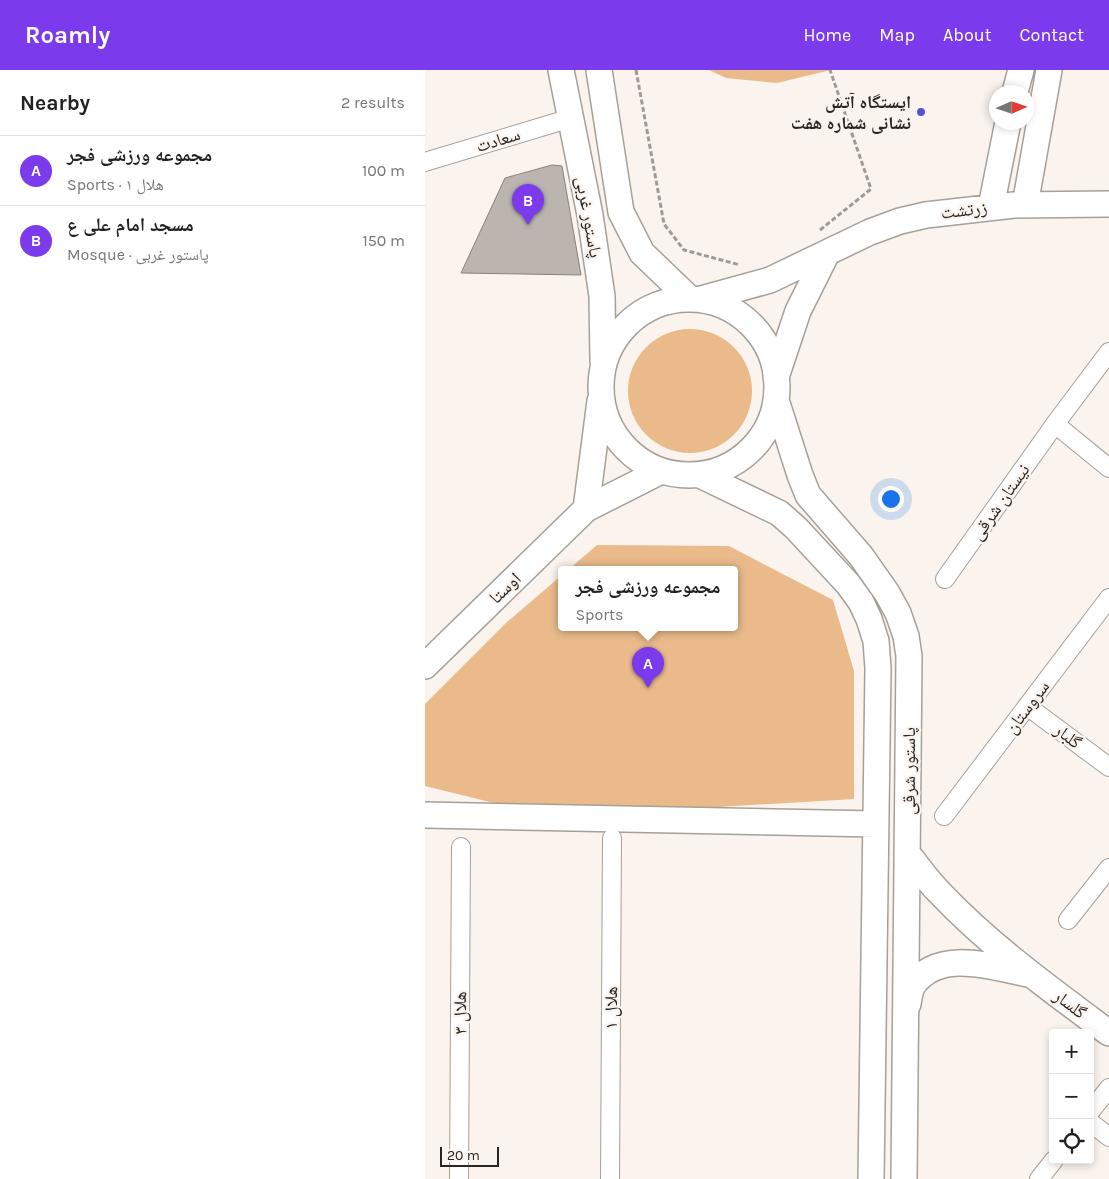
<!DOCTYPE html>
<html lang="en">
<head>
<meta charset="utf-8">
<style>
  :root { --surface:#fff; --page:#f6f6f6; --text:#222; --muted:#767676; --line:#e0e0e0; --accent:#7c3aed }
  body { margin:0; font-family:Karla,"Noto Naskh Arabic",sans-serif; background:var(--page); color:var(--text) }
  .controls { position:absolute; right:15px; bottom:15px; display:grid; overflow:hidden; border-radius:5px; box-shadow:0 2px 8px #0003 }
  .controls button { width:45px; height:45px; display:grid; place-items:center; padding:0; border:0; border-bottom:1px solid var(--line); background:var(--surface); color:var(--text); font:25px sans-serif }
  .compass { position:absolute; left:564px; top:15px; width:45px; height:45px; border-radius:50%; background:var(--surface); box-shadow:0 2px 8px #0003; rotate:87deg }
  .scale { position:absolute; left:15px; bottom:12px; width:59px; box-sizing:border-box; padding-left:5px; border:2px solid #282523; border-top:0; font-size:14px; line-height:18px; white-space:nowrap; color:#282523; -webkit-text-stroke:4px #fbf4ee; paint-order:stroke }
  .you { position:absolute; left:465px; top:428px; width:18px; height:18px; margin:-12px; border:4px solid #fff; border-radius:50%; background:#1a73e8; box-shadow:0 0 0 8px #1a73e833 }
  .badge { display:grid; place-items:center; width:32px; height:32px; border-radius:50%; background:var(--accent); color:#fff; font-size:16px; font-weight:700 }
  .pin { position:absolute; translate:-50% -41px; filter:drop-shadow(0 1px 2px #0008) }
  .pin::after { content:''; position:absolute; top:26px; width:18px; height:15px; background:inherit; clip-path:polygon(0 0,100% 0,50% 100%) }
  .popup { position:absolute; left:133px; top:496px; width:180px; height:65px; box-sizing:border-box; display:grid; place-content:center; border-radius:5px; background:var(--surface); filter:drop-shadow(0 1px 4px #0005); font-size:16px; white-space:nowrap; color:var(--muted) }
  .popup b { font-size:19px; color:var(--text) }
  .popup::after { content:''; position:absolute; left:50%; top:100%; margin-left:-10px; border:10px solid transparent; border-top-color:var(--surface) }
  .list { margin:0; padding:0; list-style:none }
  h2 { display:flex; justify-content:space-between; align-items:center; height:65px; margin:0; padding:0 20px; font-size:21px }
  h2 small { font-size:16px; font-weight:400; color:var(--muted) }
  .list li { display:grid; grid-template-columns:32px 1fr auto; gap:15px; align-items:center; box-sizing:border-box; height:70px; padding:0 20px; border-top:1px solid var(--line) }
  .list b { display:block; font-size:19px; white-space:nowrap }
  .list p { margin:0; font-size:16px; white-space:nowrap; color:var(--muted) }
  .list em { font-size:16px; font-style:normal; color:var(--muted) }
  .icon { flex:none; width:28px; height:28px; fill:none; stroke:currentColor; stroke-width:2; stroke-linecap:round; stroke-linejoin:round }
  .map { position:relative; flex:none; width:684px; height:1109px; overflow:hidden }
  header { display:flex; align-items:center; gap:30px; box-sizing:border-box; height:70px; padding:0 25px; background:var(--accent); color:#fff }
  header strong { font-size:24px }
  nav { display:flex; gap:28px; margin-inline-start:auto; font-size:18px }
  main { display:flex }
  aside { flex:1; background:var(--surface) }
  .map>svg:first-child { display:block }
  .green { fill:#eaba8b }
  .building { fill:#bcb5af; stroke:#88827c }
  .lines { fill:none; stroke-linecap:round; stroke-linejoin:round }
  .street-casing { stroke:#a6a099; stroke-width:20 }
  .secondary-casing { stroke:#a6a099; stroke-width:28 }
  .path { stroke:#a09a96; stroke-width:3; stroke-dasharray:5 2.5; stroke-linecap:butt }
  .street { stroke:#fff; stroke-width:18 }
  .secondary { stroke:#fff; stroke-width:25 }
  .poi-dot { fill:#4f55cb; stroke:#fbf4ee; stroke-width:2 }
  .labels { text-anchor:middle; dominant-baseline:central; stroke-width:4.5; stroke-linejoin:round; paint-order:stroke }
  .poi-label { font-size:18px; font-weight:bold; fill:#282523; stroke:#fbf4ee; text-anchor:end }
  .street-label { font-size:18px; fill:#282523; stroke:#fbf4ee }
</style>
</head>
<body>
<header>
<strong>Roamly</strong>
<nav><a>Home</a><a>Map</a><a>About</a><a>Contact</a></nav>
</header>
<main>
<aside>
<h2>Nearby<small>2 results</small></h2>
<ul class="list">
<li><span class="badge">A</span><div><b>مجموعه ورزشی فجر</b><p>Sports · هلال ۱</p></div><em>100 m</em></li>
<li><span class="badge">B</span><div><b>مسجد امام علی ع</b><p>Mosque · پاستور غربی</p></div><em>150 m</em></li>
</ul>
</aside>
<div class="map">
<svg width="684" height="1109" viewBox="0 0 684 1109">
  <rect width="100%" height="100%" fill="#fbf4ee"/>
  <path class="green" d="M284 0H406L352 13 301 8Z
    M203 321a62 62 0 1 1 124 0a62 62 0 1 1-124 0Z
    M172 475 304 476 408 530 429 601V729L126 747 0 716V634L81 553 137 505V557H309V499H144Z"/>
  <path class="building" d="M127 95 137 96 156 205 36 203 80 108Z"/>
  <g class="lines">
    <g class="street-casing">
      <path id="street" d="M0 92 146 48
        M630 354 684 398
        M520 509 630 354 684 282
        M602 636 684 697
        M519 746 684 528
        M643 850 684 798
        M665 1042 684 1018
        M665 1052 684 1067
        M34 1109 36 777
        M185 1109 187 768
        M614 1109 629 1090"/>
    </g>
    <g class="secondary-casing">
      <path id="secondary" d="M136 0 165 145 177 226 178 291
        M174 0 196 142 217 183 265 229
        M590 22 596 0
        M600 135 624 0
        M566 137 583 52
        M276 229 345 210 445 162 475 151 501 145 589 135 684 134
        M176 317a88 88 0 1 1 176 0a88 88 0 1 1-176 0Z
        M351 307 373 241 402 183
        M351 330 375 405 383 425 436 486 462 523 473 543 481 566 484 586 479 1109
        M275 405 354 443 371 458 423 514 436 532 444 549 451 571 453 598 446 1109
        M161 439 175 331
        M0 596 161 439 236 401
        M0 745 451 754
        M483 784C493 797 503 811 514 822 565 876 625 919 684 963
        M483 934C484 928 485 920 488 915 514 878 567 897 603 904"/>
    </g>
    <path class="path" d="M211 0 239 154 259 180 315 195
      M395 160 446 119 405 0"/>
    <use href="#street" class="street"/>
    <use href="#secondary" class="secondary"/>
  </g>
  <circle class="poi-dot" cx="496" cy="42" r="5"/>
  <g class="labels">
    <g class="poi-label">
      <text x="486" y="32">ایستگاه آتش<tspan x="486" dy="21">نشانی شماره هفت</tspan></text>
    </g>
    <g class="street-label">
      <text transform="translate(73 70) rotate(-17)">سعادت</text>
      <text transform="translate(539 140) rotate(-7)">زرتشت</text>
      <text transform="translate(164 147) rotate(80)">پاستور غربی</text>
      <text transform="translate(575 432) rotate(-55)">نیستان شرقی</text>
      <text transform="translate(80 518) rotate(-44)">اوستا</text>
      <text transform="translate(602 637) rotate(-53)">سروستان</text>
      <text transform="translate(643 666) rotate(37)">گلبار</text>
      <text transform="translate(484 701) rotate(-90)">پاستور شرقی</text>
      <text transform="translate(645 934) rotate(37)">گلسار</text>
      <text transform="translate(186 938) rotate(-90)">هلال ۱</text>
      <text transform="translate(35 943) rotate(-90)">هلال ۳</text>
    </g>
  </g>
</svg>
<div class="controls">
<button>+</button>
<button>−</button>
<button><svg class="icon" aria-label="locate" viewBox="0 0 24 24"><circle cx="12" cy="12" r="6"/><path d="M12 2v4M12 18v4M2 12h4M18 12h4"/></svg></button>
</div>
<svg class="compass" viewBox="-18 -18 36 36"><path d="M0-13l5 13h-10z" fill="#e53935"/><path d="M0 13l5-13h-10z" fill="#767676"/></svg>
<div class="scale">20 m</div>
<div class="you"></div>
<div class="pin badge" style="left:223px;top:618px">A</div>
<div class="popup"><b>مجموعه ورزشی فجر</b>Sports</div>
<div class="pin badge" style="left:103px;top:155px">B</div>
</div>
</main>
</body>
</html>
